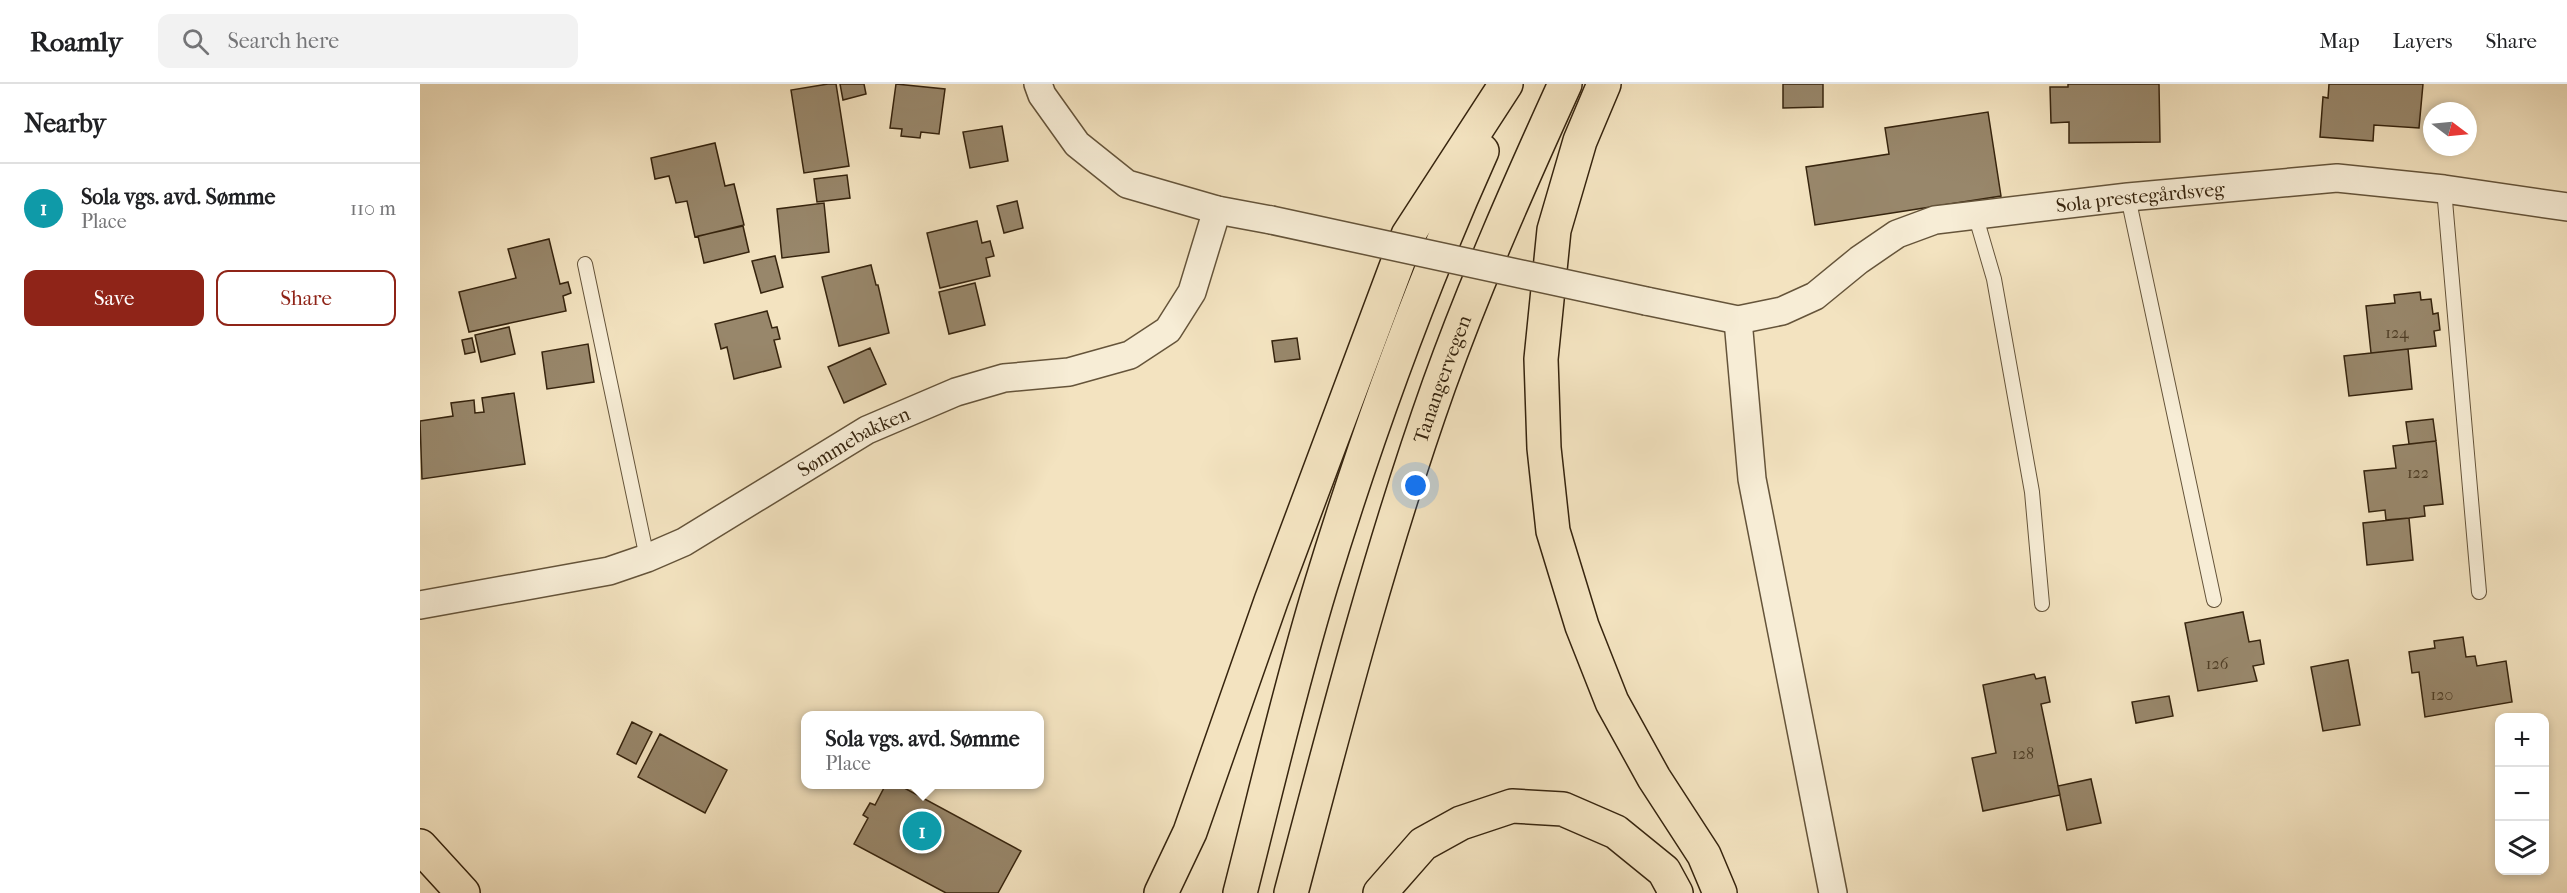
<!DOCTYPE html>
<html lang="en">
<head>
<meta charset="utf-8">
<style>
  :root { --surface:#fff; --page:#f2f2f2; --text:#202124; --muted:#757577; --line:#e0e0e0; --accent:#8f2418 }
  body { margin:0; font-family:"IM FELL French Canon",serif; background:var(--page); color:var(--text) }
  .controls { position:absolute; right:18px; bottom:18px; display:grid; overflow:hidden; border-radius:12px; box-shadow:0 3px 9px #0003 }
  .controls button { width:54px; height:54px; display:grid; place-items:center; padding:0; border:0; border-bottom:2px solid var(--line); background:var(--surface); color:var(--text); font:30px sans-serif }
  .compass { position:absolute; left:2003px; top:18px; width:54px; height:54px; border-radius:50%; background:var(--surface); box-shadow:0 3px 9px #0003; rotate:106deg }
  .you { position:absolute; left:996px; top:402px; width:21px; height:21px; margin:-15px; border:4px solid #fff; border-radius:50%; background:#1a73e8; box-shadow:0 0 0 9px #1a73e833 }
  .badge { display:grid; place-items:center; width:39px; height:39px; border-radius:50%; background:var(--accent); color:#fff; font-size:20px; font-weight:700 }
  .pin { position:absolute; translate:-50% -50%; border:3px solid #fff; box-shadow:0 2px 6px #0006 }
  .popup { position:absolute; left:381px; top:627px; width:243px; height:78px; box-sizing:border-box; display:grid; place-content:center; border-radius:12px; background:var(--surface); filter:drop-shadow(0 2px 4px #0005); font-size:20px; white-space:nowrap; color:var(--muted) }
  .popup b { font-size:22px; color:var(--text) }
  .popup::after { content:''; position:absolute; left:50%; top:100%; margin-left:-12px; border:12px solid transparent; border-top-color:var(--surface) }
  .list { margin:0; padding:0; list-style:none }
  h2 { display:flex; justify-content:space-between; align-items:center; height:78px; margin:0; padding:0 24px; font-size:26px }
  h2 small { font-size:20px; font-weight:400; color:var(--muted) }
  .list li { display:grid; grid-template-columns:39px 1fr auto; gap:18px; align-items:center; box-sizing:border-box; height:90px; padding:0 24px; border-top:2px solid var(--line) }
  .list b { display:block; font-size:22px; white-space:nowrap }
  .list p { margin:0; font-size:20px; white-space:nowrap; color:var(--muted) }
  .list em { font-size:20px; font-style:normal; color:var(--muted) }
  .actions { display:flex; gap:12px; padding:18px 24px }
  .actions a { flex:1; padding:14px 0; border:2px solid var(--accent); border-radius:12px; text-align:center; font-size:21px; color:var(--accent) }
  .actions .main { background:var(--accent); color:#fff }
  .icon { flex:none; width:33px; height:33px; fill:none; stroke:currentColor; stroke-width:2; stroke-linecap:round; stroke-linejoin:round }
  .map { position:relative; flex:none; width:2147px; height:809px; overflow:hidden }
  header { display:flex; align-items:center; gap:36px; box-sizing:border-box; height:84px; padding:0 30px; background:var(--surface); border-bottom:2px solid var(--line) }
  header strong { font-size:28px }
  nav { display:flex; gap:33px; margin-inline-start:auto; font-size:21px }
  .search { width:420px; height:54px; background:var(--page); display:flex; align-items:center; gap:15px; box-sizing:border-box; padding:0 21px; border-radius:12px; color:var(--muted); font-size:22px }
  main { display:flex }
  aside { flex:1; background:var(--surface) }
  .map>svg:first-child { display:block }
  .building { fill:#98876b; stroke:#36240e; stroke-width:1.5 }
  .lines { fill:none; stroke-linecap:round; stroke-linejoin:round }
  .lane-casing { stroke:#65543a; stroke-width:16 }
  .street-casing { stroke:#65543a; stroke-width:30 }
  .highway-casing { stroke:#36240e; stroke-width:36 }
  .lane { stroke:#f7edd6; stroke-width:14 }
  .street { stroke:#f7edd6; stroke-width:27 }
  .highway { stroke:#f3e3c0; stroke-width:33 }
  .street-bridge-casing { stroke:#65543a; stroke-width:30; stroke-linecap:butt }
  .street-bridge { stroke:#f7edd6; stroke-width:27 }
  .labels { text-anchor:middle; dominant-baseline:central; stroke-width:4.5; stroke-linejoin:round; paint-order:stroke }
  .number-label { font-size:16px; fill:#4e3d25 }
  .street-label { font-size:20px; fill:#36240e; stroke:#f7edd6 }
</style>
</head>
<body>
<header>
<strong>Roamly</strong>
<div class="search"><svg class="icon" aria-label="search" viewBox="0 0 24 24"><circle cx="10" cy="10" r="6"/><path d="M15 15l6 6"/></svg>Search here</div>
<nav><a>Map</a><a>Layers</a><a>Share</a></nav>
</header>
<main>
<aside>
<h2>Nearby<small></small></h2>
<ul class="list">
<li><span class="badge" style="background:#0f9aa8">1</span><div><b>Sola vgs. avd. Sømme</b><p>Place</p></div><em>110 m</em></li>
</ul>
<div class="actions"><a class="main">Save</a><a>Share</a></div>
</aside>
<div class="map">
<svg width="2147" height="809" viewBox="0 0 2147 809">
  <rect width="100%" height="100%" fill="#f3e3c0"/>
  <filter id="stains"><feTurbulence type="fractalNoise" baseFrequency=".00333" numOctaves="4"/><feColorMatrix values="0 0 0 0 .2 0 0 0 0 .09 0 0 0 0 .02 0 0 0 .5 -.17"/></filter>
  <radialGradient id="worn" r=".72"><stop offset=".6" stop-color="#630" stop-opacity="0"/><stop offset="1" stop-color="#630" stop-opacity=".3"/></radialGradient>
  <path class="building" d="M408 0H416L429 82 384 89 371 6Z
    M420 0H444L446 10 423 16Z
    M476 0 525 5 519 50 501 48 500 54 481 52 482 45 470 44Z
    M1363 0H1403V23L1363 24Z
    M1648 0H1739L1740 58 1649 59V38L1631 39 1630 3H1648Z
    M1909 0H2003L1999 44 1954 41 1953 57 1900 53 1903 13 1908 14Z
    M1568 28 1581 112 1395 141 1386 83 1469 70 1465 44Z
    M582 42 588 77 550 84 543 48Z
    M295 59 305 102 314 100 324 141 275 153 267 117 256 119 249 92 235 95 231 74Z
    M427 91 430 114 397 118 394 95Z
    M597 117 603 144 584 149 577 122Z
    M404 119 409 168 362 174 357 125Z
    M557 137 562 159 570 157 574 172 566 174 570 192 520 204 507 149Z
    M323 142 329 168 284 179 278 152Z
    M129 155 140 200 148 198 151 209 143 212 146 227 49 248 39 208 96 194 88 165Z
    M355 172 363 203 341 209 332 177Z
    M451 181 456 201H458L469 249 419 262 402 193Z
    M555 199 565 241 529 250 519 208Z
    M2000 208 2001 216 2011 215 2013 230 2018 229 2020 246 2014 247 2016 262 1951 269 1946 222 1975 219 1974 211Z
    M347 227 352 244 357 243 360 255 354 256 361 283 314 295 307 263 301 265 295 240Z
    M89 243 95 270 61 278 55 251Z
    M52 254 55 268 45 270 42 256Z
    M877 254 880 275 855 278 852 257Z
    M168 260 174 298 127 305 122 268Z
    M450 264 466 300 424 319 408 283Z
    M1988 265 1992 305 1929 312 1924 272Z
    M94 309 105 380 2 395 0 337 33 332 31 319 54 316 55 329 64 328 62 314Z
    M2013 335 2016 357 1989 360 1986 338Z
    M2016 357 2023 420 2004 422 2005 432 1989 434 1966 436 1965 426 1949 428 1944 387 1976 384 1973 362Z
    M1989 434 1993 476 1947 481 1943 439Z
    M1823 528 1829 558 1840 556 1844 580 1833 582 1837 597 1778 607 1765 539Z
    M2043 553 2046 573 2055 572 2057 582 2086 577 2092 618 2005 633 1999 588 1992 589 1989 568 2015 564 2014 557Z
    M1928 576 1940 641 1903 647 1891 583Z
    M1614 590 1616 595 1625 593 1630 618 1621 620 1640 711 1563 727 1552 674 1576 669 1563 601Z
    M1749 612 1753 632 1716 639 1712 618Z
    M212 638 232 648 216 680 197 670Z
    M240 650 307 686 285 729 218 693Z
    M1671 695 1681 739 1647 746 1638 702Z
    M466 700H477L601 767 578 809H526L434 760 448 734 443 731 450 719 455 721Z"/>
  <g class="lines">
    <g class="lane-casing">
      <path id="lane" d="M2024 105 2059 508
        M1708 113 1794 516
        M1555 130 1574 195 1612 408 1622 520
        M165 180 227 474"/>
    </g>
    <g class="street-casing">
      <g id="street">
        <path d="M618 0 622 11 657 60 707 100 797 126 851 136"/>
        <path id="s1" d="M1226 217 1318 236 1362 227 1395 212 1439 176 1477 150 1515 136 1708 113 1917 94 2024 105 2147 123"/>
        <path d="M1318 236 1332 395 1413 809"/>
        <path id="s2" d="M0 521 189 487 227 474 264 458 447 346 536 308 584 294 649 288 710 271 748 246 772 208 797 126"/>
      </g>
    </g>
    <g class="highway-casing">
      <g id="highway">
        <path d="M1184 0 1160 57 1134 146 1121 275 1124 364 1133 447 1162 542 1192 618 1234 694 1284 771 1300 809"/>
        <path d="M0 762 43 809"/>
        <path d="M741 809 770 748 851 517 988 151 1086 0"/>
        <path d="M820 809C846 707 870 603 901 501 945 357 1000 205 1062 67"/>
        <path id="s3" d="M871 809C916 638 960 467 1019 301 1056 198 1100 99 1145 0"/>
        <path d="M960 809 1003 760 1041 739 1092 722 1143 725 1196 748 1244 787 1256 809"/>
      </g>
    </g>
    <use href="#lane" class="lane"/>
    <use href="#street" class="street"/>
    <use href="#highway" class="highway"/>
    <g class="street-bridge-casing">
      <path id="street-bridge" d="M851 136 1226 217"/>
    </g>
    <use href="#street-bridge" class="street-bridge"/>
  </g>
  <g class="labels">
    <g class="number-label">
      <text x="1977" y="248">124</text>
      <text x="1998" y="388">122</text>
      <text x="1797" y="579">126</text>
      <text x="2022" y="610">120</text>
      <text x="1603" y="669">128</text>
    </g>
    <g class="street-label">
      <text stroke="none"><textPath href="#s1" startOffset="525">Sola prestegårdsveg</textPath></text>
      <text stroke="none"><textPath href="#s3" startOffset="536">Tanangervegen</textPath></text>
      <text stroke="none"><textPath href="#s2" startOffset="470">Sømmebakken</textPath></text>
    </g>
  </g>
  <rect width="100%" height="100%" filter="url(#stains)"/>
  <rect width="100%" height="100%" fill="url(#worn)"/>
</svg>
<div class="controls">
<button>+</button>
<button>−</button>
<button><svg class="icon" aria-label="layers" viewBox="0 0 24 24"><path d="M12 4l9 5-9 5-9-5zM3 14l9 5 9-5"/></svg></button>
</div>
<svg class="compass" viewBox="-18 -18 36 36"><path d="M0-13l5 13h-10z" fill="#e53935"/><path d="M0 13l5-13h-10z" fill="#757577"/></svg>
<div class="you"></div>
<div class="pin badge" style="left:502px;top:747px;background:#0f9aa8">1</div>
<div class="popup"><b>Sola vgs. avd. Sømme</b>Place</div>
</div>
</main>
</body>
</html>
